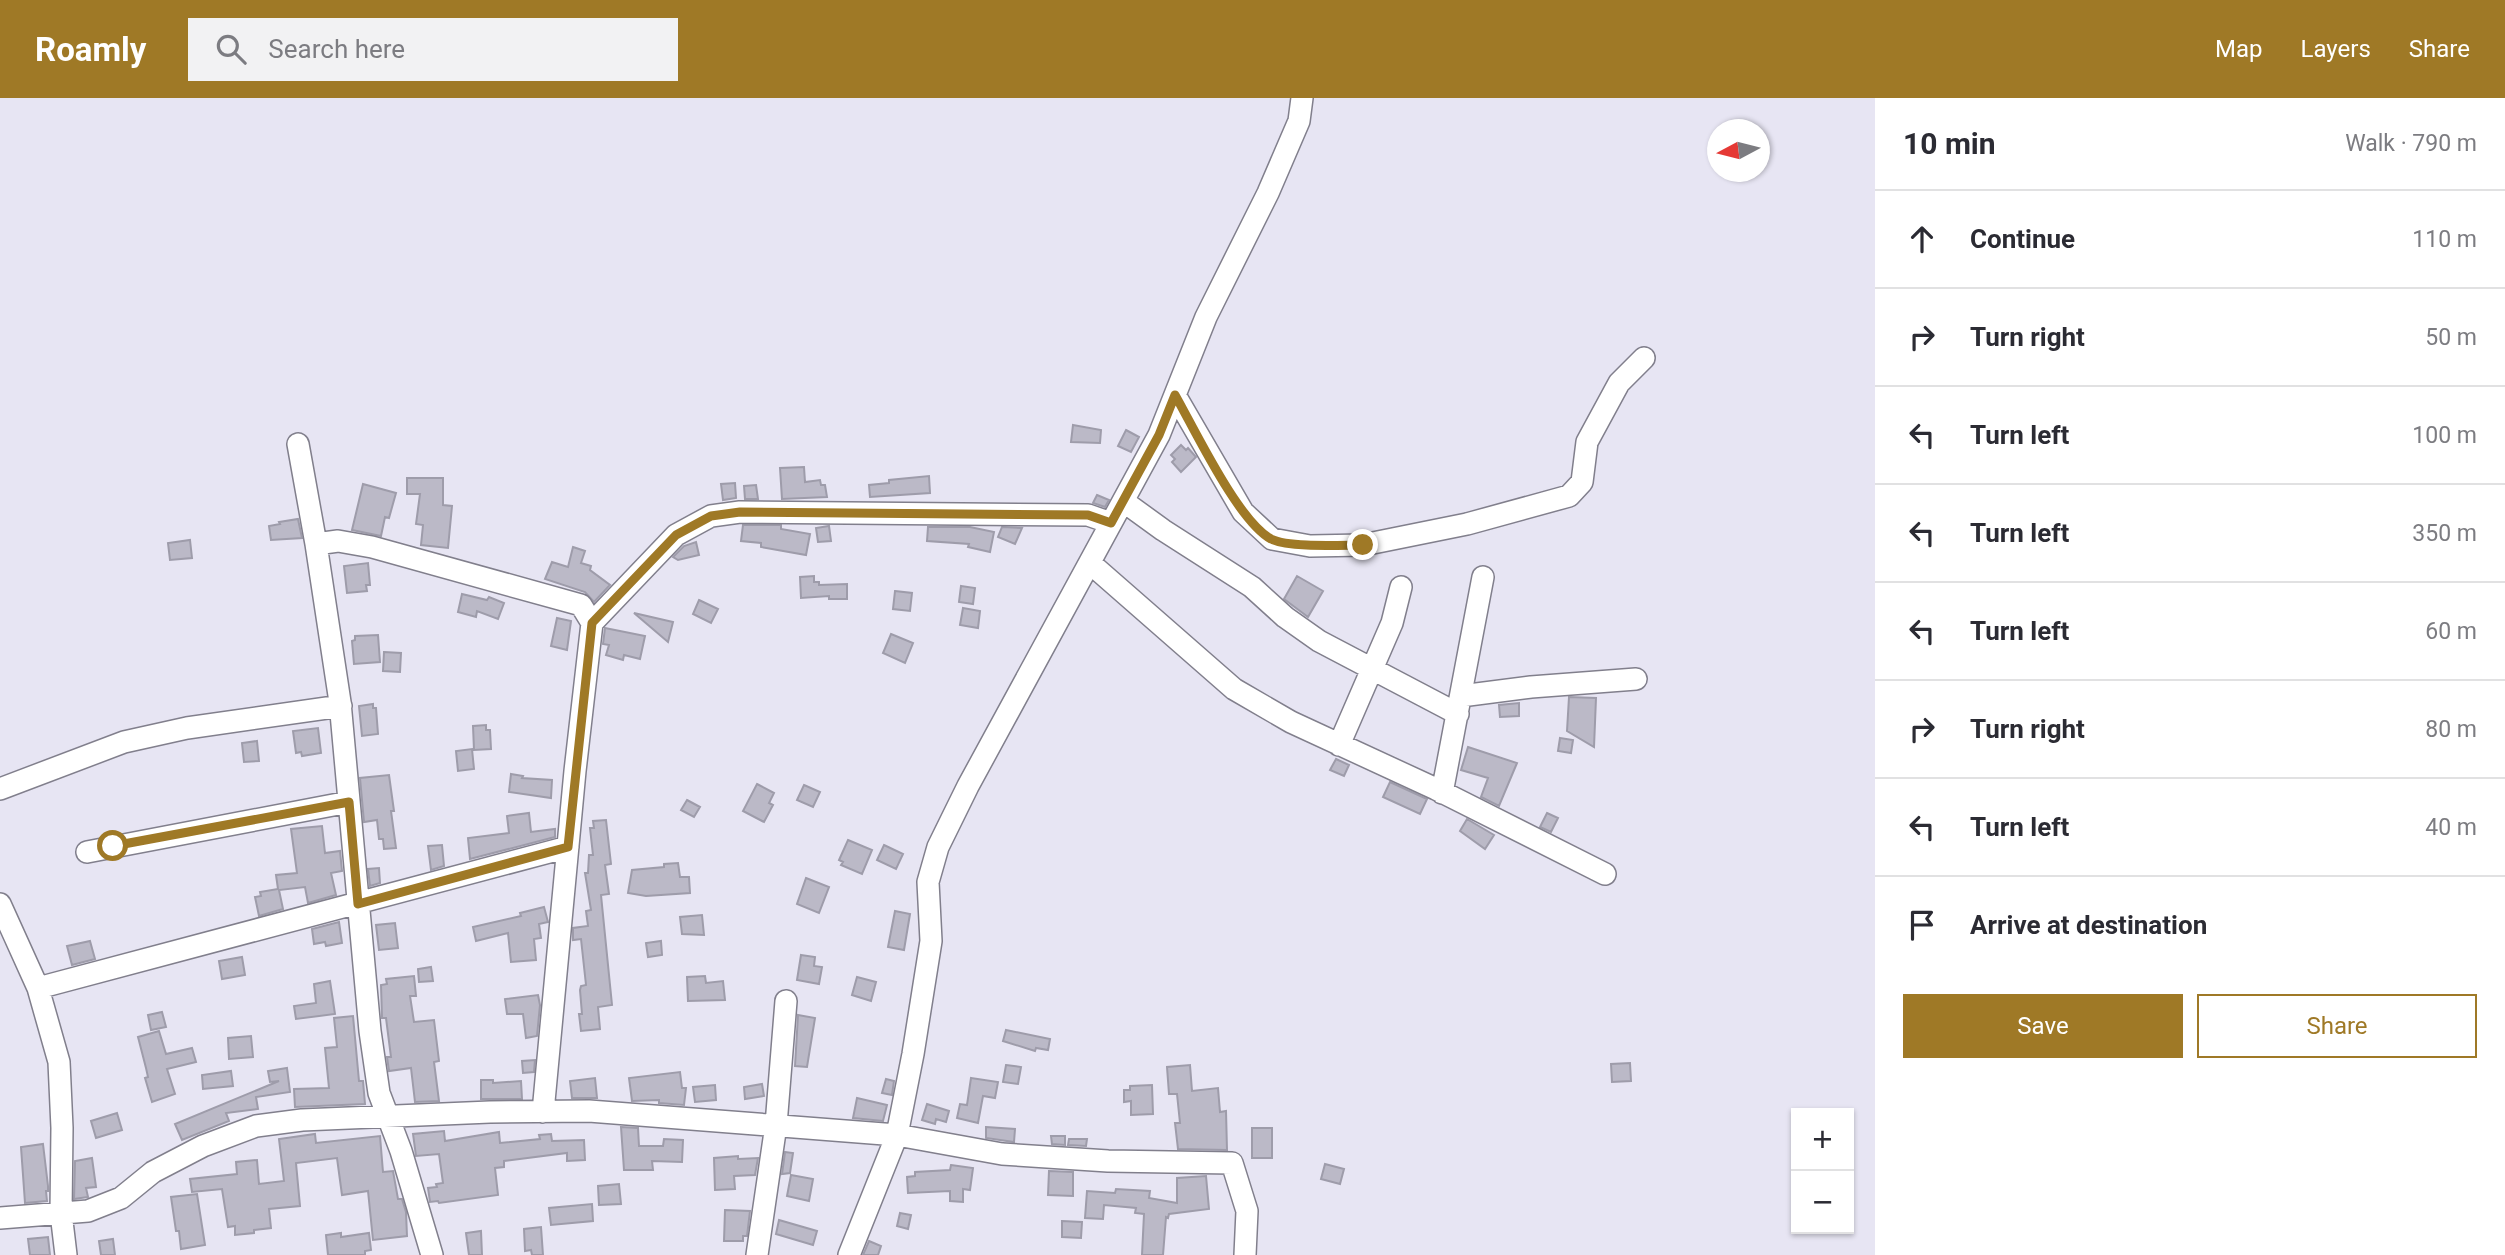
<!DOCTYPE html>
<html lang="en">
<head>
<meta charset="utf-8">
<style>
  :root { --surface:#fff; --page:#f2f2f3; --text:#2b2b33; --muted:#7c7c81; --line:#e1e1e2; --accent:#9f7926 }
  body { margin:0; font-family:Roboto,sans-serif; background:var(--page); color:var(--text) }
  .controls { position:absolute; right:21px; bottom:21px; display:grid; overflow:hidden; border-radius:0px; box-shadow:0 2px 5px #0004 }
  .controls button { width:63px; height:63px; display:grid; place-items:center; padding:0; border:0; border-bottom:2px solid var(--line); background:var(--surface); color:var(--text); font:35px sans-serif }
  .compass { position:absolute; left:1707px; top:21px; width:63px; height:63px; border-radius:50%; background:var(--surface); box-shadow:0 2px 5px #0004; rotate:263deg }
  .stop { position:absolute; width:21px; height:21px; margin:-16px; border:5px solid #9f7926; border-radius:50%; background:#fff }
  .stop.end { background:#9f7926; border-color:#fff; box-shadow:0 2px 7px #0008 }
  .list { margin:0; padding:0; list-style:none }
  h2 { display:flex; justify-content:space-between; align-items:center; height:91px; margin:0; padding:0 28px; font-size:30px }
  h2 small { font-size:23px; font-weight:400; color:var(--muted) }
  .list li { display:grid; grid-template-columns:46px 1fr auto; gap:21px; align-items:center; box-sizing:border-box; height:98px; padding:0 28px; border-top:2px solid var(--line) }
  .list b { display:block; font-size:26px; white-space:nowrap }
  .list em { font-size:23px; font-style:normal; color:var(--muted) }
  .actions { display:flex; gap:14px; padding:21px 28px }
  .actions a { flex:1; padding:16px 0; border:2px solid var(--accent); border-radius:0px; text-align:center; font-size:24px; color:var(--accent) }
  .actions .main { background:var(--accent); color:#fff }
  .icon { flex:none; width:38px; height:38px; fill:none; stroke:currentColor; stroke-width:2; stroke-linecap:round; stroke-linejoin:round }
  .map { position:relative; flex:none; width:1875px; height:1157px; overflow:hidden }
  header { display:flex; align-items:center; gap:42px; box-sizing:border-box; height:98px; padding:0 35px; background:var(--accent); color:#fff }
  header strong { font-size:33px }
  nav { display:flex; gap:38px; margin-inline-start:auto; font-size:24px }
  .search { width:490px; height:63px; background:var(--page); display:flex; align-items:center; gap:18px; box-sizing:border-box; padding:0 24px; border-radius:0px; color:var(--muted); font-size:26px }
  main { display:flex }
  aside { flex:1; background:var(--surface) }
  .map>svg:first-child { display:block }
  .building { fill:#bbb9c7; stroke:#9e9caa; stroke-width:2 }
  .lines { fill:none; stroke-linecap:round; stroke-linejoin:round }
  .minor-casing { stroke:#817f8c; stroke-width:24 }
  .minor { stroke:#fff; stroke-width:21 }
  .route { stroke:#9f7926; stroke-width:9 }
</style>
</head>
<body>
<header>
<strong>Roamly</strong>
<div class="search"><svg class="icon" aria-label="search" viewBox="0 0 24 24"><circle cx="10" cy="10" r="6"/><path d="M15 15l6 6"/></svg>Search here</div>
<nav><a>Map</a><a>Layers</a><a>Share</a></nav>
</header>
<main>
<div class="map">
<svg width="1875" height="1157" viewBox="0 0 1875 1157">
  <rect width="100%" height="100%" fill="#e7e5f3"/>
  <path class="building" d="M1073 327 1101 332 1100 345 1071 344Z
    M1126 332 1139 339 1131 354 1118 348Z
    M1181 347 1186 352 1188 350 1196 359 1181 374 1172 364 1175 361 1171 357Z
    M804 369 805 384 820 382 821 387H825L827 399 782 401 780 370Z
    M929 378 930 395 870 399 869 387 889 385V382Z
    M407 380H443V407L452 408 448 450 421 447 423 427 416 426 420 396H407Z
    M735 385 736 400 723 402 721 386Z
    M363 386 396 395 389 420 385 419 381 438 352 432Z
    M756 387 758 401H745L744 388Z
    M1097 397 1109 402 1105 409 1093 405Z
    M298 421 302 440 271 442 269 428 280 426 279 424Z
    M743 427H781V431L810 436 806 457 761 449V445L741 443Z
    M829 428 831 443 818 444 816 430Z
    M928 429H970L994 434 990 454 968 449 969 446 927 443Z
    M1002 429 1022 430 1015 446 998 439Z
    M190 442 192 460 170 462 168 445Z
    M696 444 699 457 678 462 673 459 684 448Z
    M573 449 585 453 581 465 591 468 590 472 610 487 594 504 585 494 545 481 552 464 568 469Z
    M368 465 370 487H366L367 493 347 495 344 468Z
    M814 478V484H819V487L847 486V501H829V498L801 500 800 479Z
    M1297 478 1323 493 1308 519 1284 501Z
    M961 488 975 490 973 506 959 504Z
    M895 493 912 495 910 513 893 511Z
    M462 496 487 502 489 499 504 505 498 521 477 513 476 519 458 514Z
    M699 502 718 511 711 525 693 516Z
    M963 510 980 513 978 530 960 527Z
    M634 515 673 524 668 544Z
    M557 520 571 523 567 552 551 548Z
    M605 530 645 538 640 561 624 557 623 562 606 557 609 547 603 546Z
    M891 536 913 545 905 565 883 555Z
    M378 537 380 564 354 566 352 543 355 542V538Z
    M384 554 401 555 400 574 383 573Z
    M1569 599 1596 600 1594 649 1567 633Z
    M1519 605V618L1500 619 1499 607Z
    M373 606V610H376L378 636 362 638 359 608Z
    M486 627V632H490L491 651 474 652 473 628Z
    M318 630 321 655 302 658 301 654 296 655 293 633Z
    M1560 640 1573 642 1571 655 1558 653Z
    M257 643 259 663 244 664 242 645Z
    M1468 649 1517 665 1499 708 1481 699 1488 680 1461 672Z
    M472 651 474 671 458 673 456 653Z
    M1336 661 1349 667 1344 678 1330 672Z
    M511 676 523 678 522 680 552 682 551 700 509 694Z
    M389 677 394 713H391L396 750 384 751 383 741H379L377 722 364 724 360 680Z
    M1390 684 1427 701 1420 716 1383 699Z
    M757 686 774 695 769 705 773 707 764 724 743 713Z
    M804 687 820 694 813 709 797 702Z
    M687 702 700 709 694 719 681 712Z
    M529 715 531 734 555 731V739L470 761 468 740 509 735 507 718Z
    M1547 715 1558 720 1551 734 1540 729Z
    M1467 721 1494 737 1485 751 1460 733Z
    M606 722 611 766 605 767 609 796 601 797 612 907 598 909 600 931 581 933 579 916H582L580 892 581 888 586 887 581 841 573 842V830L588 828 586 813 591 812 585 775H588L589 757H593L590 730H594L593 723Z
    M322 728 325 755 340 753 342 773 331 775 336 797 308 805 305 789 279 792 283 811 259 818 255 799 261 798 260 794 278 791 276 777 297 775 291 731Z
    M848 742 872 752 862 776 841 767 843 764 839 762Z
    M442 747 444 768 431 772 428 748Z
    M884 747 903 756 896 771 877 762Z
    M678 765 680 779H689L690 795 646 798 628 795 632 772 664 769V766Z
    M379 770 380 785 370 788 368 771Z
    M806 780 829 789 819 815 797 806Z
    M544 809 548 824 539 826 541 840 534 841 536 862 511 864 508 835 476 843 473 829 521 818 520 815Z
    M895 813 910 816 904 852 888 849Z
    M702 817 704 837 682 836 680 819Z
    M339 824 342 845 326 848 325 844 314 846 312 831Z
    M395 825 398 850 379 852 376 827Z
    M90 843 95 861 72 867 67 848Z
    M661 843 662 857 648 859 646 845Z
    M801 857 815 859 814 868 822 869 819 886 797 882Z
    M242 859 245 877 222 881 219 863Z
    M431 869 433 883 419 884 418 871Z
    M414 878 416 898H410L414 924 434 922 439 963 434 964 439 1003 415 1004 411 970 389 973 387 959H391L386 920H382L381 887 387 886 386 881Z
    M705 878 706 885 723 883 725 902 688 903 687 879Z
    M857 879 876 884 871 903 852 897Z
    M330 883 335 916 296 921 294 908 316 905 314 886Z
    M538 897 540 907 537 938 526 940 523 916H507L505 901Z
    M162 914 166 929 151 932 148 917Z
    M798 917 815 920 807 969 795 968Z
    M353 918 359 983H363L365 1006 295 1009 294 991 329 990 325 950 337 949 334 920Z
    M1006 932 1050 941 1048 952 1036 950 1035 953 1003 943Z
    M159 933 166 956 192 950 196 964 167 971 175 996 152 1004 145 980 148 979 146 970 138 939Z
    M251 938 253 959 229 961 228 940Z
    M535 962 534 974 523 975 522 963Z
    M1630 965 1631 983 1612 984 1611 966Z
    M1006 967 1021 969 1018 986 1003 984Z
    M1190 967 1192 993 1218 990 1220 1014 1226 1013 1227 1052 1178 1051 1175 1025H1180L1177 996H1169L1167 969Z
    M287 970 290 994 256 999 258 1011 226 1015 229 1023 182 1042 175 1026 279 983 270 984 268 973Z
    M231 973 233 988 203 991 202 977Z
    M680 974 682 990H686L684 1007 659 1005V1002L632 1003 629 980Z
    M595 980 597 1000H572L570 983Z
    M971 980 998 984 995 1000 983 998 978 1025 957 1020 960 1006 967 1007Z
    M886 981 894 983 892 997 882 995Z
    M481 982H493V985L521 983 522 1001H481Z
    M762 986 764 998 745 1001 744 989Z
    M715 987 716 1002 695 1004 693 989Z
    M1152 987 1153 1016 1131 1017V1003L1124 1004V992H1130V988Z
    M857 1000 887 1007 883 1023 853 1020Z
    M927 1006 949 1013 946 1024 936 1021 935 1026 922 1022Z
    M117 1015 122 1032 96 1040 91 1023Z
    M621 1029 638 1030 639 1048H663L664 1041 683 1042 682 1064 652 1063 653 1072H624Z
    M986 1029 1015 1031 1014 1044 986 1040Z
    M1252 1030H1272V1060H1252Z
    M444 1033 445 1043 499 1034 500 1045 540 1041 539 1037 551 1036 552 1043 584 1042 585 1062 567 1063V1055L504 1063V1069L495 1070 498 1097 439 1105 438 1103 430 1104 428 1090 437 1089 436 1086 443 1085 439 1056 416 1058 413 1036Z
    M315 1036 316 1045 380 1038 383 1074 393 1073 398 1101H402L406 1114 407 1138 373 1142 368 1093 342 1097 337 1060 296 1065 300 1108 269 1111 271 1130 254 1132V1135L235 1137V1128L228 1129 222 1091 192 1094 190 1081 237 1076 236 1064 257 1062 259 1086 284 1083 279 1041Z
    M1051 1038H1065V1047L1052 1046Z
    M1069 1041H1087L1086 1048 1068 1047Z
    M43 1046 48 1088V1093H46L47 1103 25 1105 21 1049Z
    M785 1054 793 1055 790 1075 782 1076Z
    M738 1058V1061L758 1060 755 1077 734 1078 735 1091 715 1092 714 1060Z
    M92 1060 96 1089 86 1090 88 1099 74 1101 75 1063Z
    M1325 1066 1344 1071 1340 1086 1321 1081Z
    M951 1067 973 1070 970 1092 963 1091V1104L950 1103V1093L908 1095 907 1079 915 1078V1074L950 1072Z
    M1049 1073 1073 1074V1098L1048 1097Z
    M791 1077 813 1081 809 1103 787 1098Z
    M1206 1078 1209 1111 1169 1116 1168 1120 1166 1119 1163 1157H1142L1144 1116 1135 1115 1136 1110 1104 1107 1103 1121 1085 1120 1087 1093 1115 1095 1116 1091 1150 1093 1149 1100 1177 1105V1080Z
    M619 1086 621 1106 599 1107 598 1088Z
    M197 1096 205 1147 181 1151 179 1133H176L171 1099Z
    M592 1106 593 1123 551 1127 549 1110Z
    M725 1112 750 1113 747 1138H743V1143H724Z
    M900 1115 911 1117 908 1131 897 1128Z
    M779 1122 817 1133 813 1147 776 1136Z
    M1062 1123 1082 1124 1081 1140 1062 1139Z
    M541 1129 543 1157H532L531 1152 525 1153 524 1131Z
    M481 1133 482 1157H469L466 1135Z
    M341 1135V1139L369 1135 371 1152 365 1153V1157H328L326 1137Z
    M48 1139 50 1157H30L28 1141Z
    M113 1141 115 1157H101L99 1143Z
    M869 1143 881 1148 878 1157H863Z"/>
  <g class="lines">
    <g class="minor-casing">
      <path id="minor" d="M1175 297 1243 414 1272 441 1310 448 1363 447 1467 426 1569 398 1582 384 1587 344 1619 285 1644 260
        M298 346 316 446 340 604 370 933 379 995 401 1053 432 1157
        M1123 403 1163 432 1252 489 1285 519 1319 543 1458 616
        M316 446 338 443 372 449 581 507 592 525 575 673 543 1014
        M1090 465 1234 591 1291 624 1436 691 1605 776
        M592 525 676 437 711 418 740 414 1088 417 1111 425
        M1461 598 1531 589 1636 581
        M1339 647 1392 525 1401 489
        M0 691 124 644 187 630 341 608
        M1442 695 1483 479
        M87 754 349 704
        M0 806 38 890 59 964 62 1030 61 1115 66 1157
        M38 890 568 749
        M0 1120 88 1113 121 1100 153 1074 203 1048 256 1028 302 1022 490 1014 589 1013 897 1037 1002 1056 1108 1063 1232 1065 1247 1113 1245 1157
        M757 1157 776 1027 786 903
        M849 1157 897 1037 913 956 931 843 928 784 938 749 968 688 1159 337 1206 219 1268 95 1299 23 1302 0"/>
    </g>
    <use href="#minor" class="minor"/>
  </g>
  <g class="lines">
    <path class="route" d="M113 748 349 704 358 806 568 749 592 525 676 437 711 418 740 414 1088 417 1111 425 1159 337 1175 297C1195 332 1238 423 1271 441 1290 450 1341 447 1363 447"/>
  </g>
</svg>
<div class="controls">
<button>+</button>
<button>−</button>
</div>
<svg class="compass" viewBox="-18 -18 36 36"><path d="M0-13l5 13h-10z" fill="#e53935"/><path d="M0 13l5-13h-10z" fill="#7c7c81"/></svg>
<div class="stop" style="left:113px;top:748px"></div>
<div class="stop end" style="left:1363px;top:447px"></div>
</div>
<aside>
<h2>10 min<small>Walk · 790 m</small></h2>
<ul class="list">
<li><svg class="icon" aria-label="ahead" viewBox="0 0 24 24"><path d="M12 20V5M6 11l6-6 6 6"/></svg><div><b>Continue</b></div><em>110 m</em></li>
<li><svg class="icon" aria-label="right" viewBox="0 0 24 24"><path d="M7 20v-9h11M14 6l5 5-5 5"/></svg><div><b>Turn right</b></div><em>50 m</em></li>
<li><svg class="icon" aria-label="left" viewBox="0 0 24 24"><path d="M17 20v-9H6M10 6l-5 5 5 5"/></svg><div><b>Turn left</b></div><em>100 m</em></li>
<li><svg class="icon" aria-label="left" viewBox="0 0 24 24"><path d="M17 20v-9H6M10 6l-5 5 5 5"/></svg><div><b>Turn left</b></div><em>350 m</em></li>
<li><svg class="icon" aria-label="left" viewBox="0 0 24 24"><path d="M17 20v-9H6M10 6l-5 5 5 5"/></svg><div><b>Turn left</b></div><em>60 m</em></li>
<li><svg class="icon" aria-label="right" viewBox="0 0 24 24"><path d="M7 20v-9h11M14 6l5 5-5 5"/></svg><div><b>Turn right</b></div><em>80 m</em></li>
<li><svg class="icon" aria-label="left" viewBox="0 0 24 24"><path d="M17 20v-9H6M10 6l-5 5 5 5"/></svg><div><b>Turn left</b></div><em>40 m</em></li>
<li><svg class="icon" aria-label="arrive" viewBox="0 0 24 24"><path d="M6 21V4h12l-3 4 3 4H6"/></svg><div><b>Arrive at destination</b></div></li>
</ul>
<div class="actions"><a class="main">Save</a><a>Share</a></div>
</aside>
</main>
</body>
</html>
